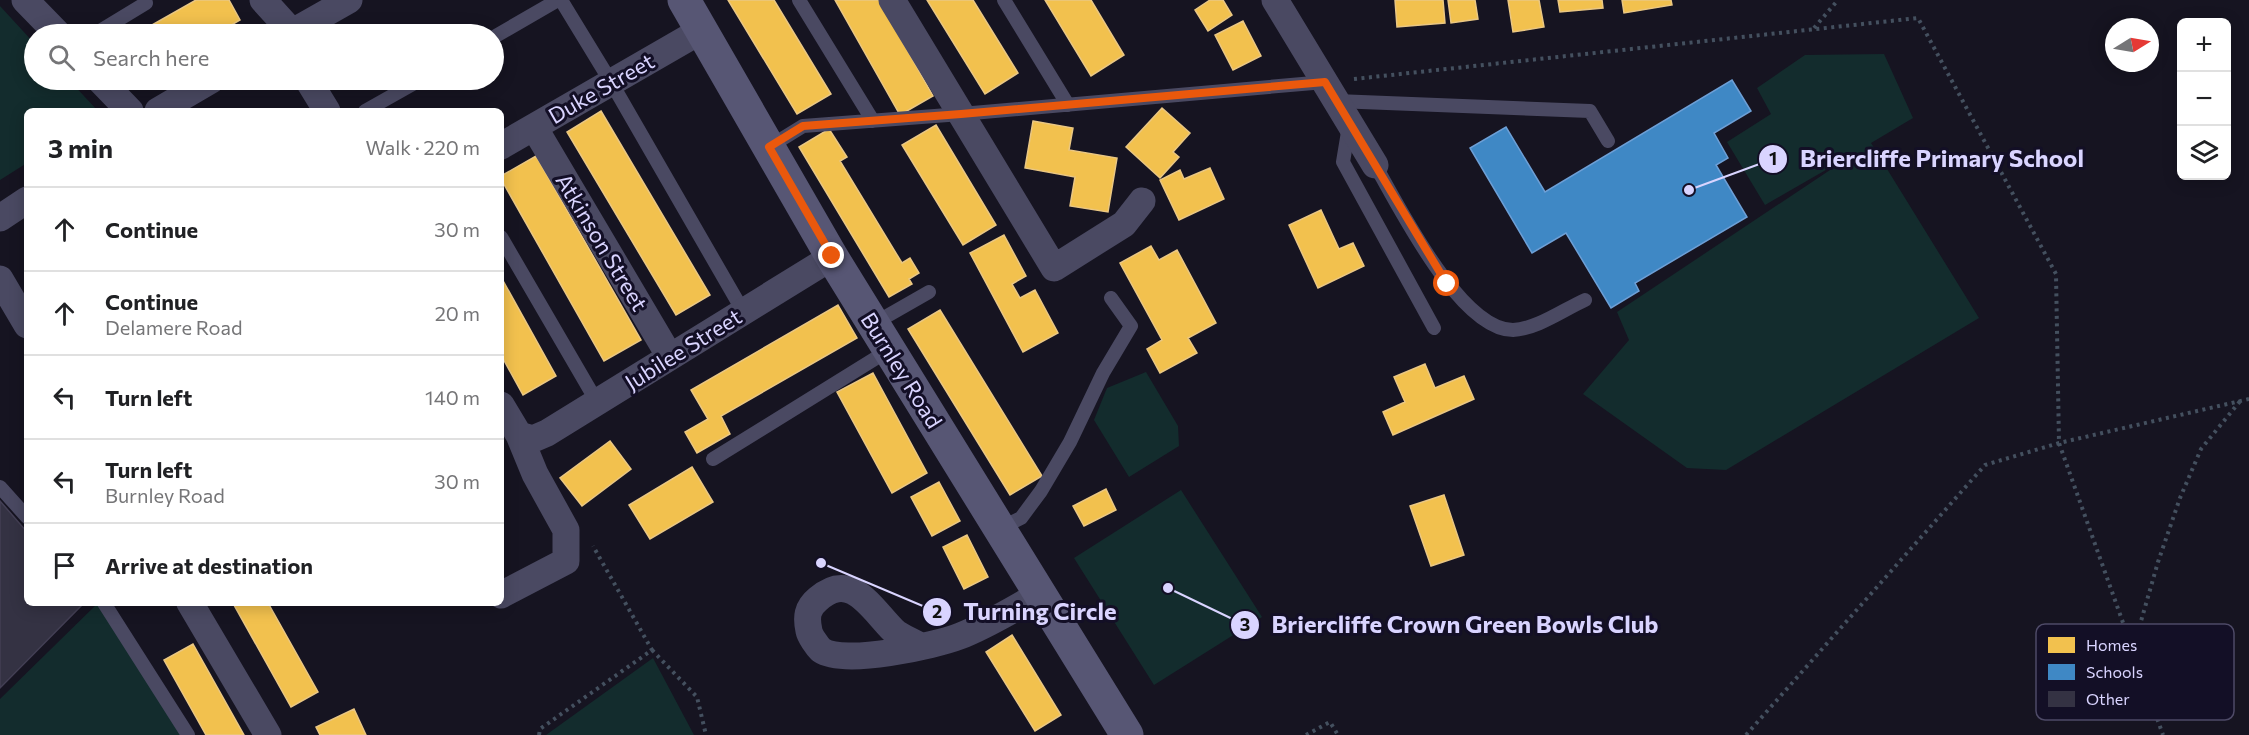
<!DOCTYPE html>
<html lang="en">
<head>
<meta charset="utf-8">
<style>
  :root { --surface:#fff; --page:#f2f2f2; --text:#202124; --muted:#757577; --line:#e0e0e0 }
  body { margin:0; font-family:Commissioner,sans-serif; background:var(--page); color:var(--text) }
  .controls { position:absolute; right:18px; top:18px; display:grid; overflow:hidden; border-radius:9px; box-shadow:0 3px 15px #0003 }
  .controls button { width:54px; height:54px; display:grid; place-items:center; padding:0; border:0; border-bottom:2px solid var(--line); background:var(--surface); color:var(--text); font:30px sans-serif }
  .compass { position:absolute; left:2105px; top:18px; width:54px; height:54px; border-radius:50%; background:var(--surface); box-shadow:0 3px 15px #0003; rotate:79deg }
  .stop { position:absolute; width:18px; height:18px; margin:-14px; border:4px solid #ea580c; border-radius:50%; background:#fff }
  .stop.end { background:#ea580c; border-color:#fff; box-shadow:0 2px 6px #0008 }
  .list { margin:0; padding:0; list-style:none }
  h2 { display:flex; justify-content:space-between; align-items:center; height:78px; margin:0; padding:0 24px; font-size:26px }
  h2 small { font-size:20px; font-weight:400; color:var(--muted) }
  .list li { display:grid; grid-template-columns:39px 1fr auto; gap:18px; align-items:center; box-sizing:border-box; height:84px; padding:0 24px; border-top:2px solid var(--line) }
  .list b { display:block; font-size:22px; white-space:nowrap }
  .list p { margin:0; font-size:20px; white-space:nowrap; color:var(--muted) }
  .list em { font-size:20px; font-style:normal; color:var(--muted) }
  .icon { flex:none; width:33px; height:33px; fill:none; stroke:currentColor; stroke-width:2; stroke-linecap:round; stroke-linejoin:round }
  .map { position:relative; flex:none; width:2249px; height:735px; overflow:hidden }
  .search { position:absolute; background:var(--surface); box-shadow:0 3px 15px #0003; left:24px; top:24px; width:480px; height:66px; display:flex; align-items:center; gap:15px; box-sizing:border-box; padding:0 21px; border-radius:33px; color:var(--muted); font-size:22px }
  .panel { position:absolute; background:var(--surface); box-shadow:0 3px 15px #0003; left:24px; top:108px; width:480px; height:498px; border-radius:9px }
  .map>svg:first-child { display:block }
  .green { fill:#132c2d }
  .homes { fill:#f2c14e; stroke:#eac783; stroke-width:1.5 }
  .schools { fill:#3f88c5; stroke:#6d9fd6; stroke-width:1.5 }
  .building { fill:#343243; stroke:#433f54; stroke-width:1.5 }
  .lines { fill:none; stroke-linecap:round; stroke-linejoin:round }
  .path { stroke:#44505f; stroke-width:4; stroke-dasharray:3 4.5; stroke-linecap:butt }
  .lane { stroke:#4a4962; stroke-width:14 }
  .street { stroke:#4a4962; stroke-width:27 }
  .secondary { stroke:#575674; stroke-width:33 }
  .route { stroke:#ea580c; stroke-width:8 }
  .labels { text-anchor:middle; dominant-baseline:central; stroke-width:6; stroke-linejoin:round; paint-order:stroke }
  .street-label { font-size:22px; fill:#d9d4ff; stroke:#130f26 }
  .key { fill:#130f26; stroke:#4e4a67; stroke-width:1.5 }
  .key-label { font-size:16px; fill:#d9d4ff }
  .leader { fill:none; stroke:#d9d4ff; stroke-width:2 }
  .callout-dot { fill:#d9d4ff; stroke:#130f26; stroke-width:2 }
  .mark-label { font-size:18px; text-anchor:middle; font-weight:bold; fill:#111 }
  .callout-label { font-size:24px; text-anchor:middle; font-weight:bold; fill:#d9d4ff; stroke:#130f26; stroke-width:6; stroke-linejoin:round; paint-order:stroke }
</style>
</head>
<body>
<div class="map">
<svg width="2249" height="735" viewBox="0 0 2249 735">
  <rect width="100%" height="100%" fill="#161421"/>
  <path class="green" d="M0 6 34 43V80H69L98 111H27V163L0 180Z
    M1884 54 1913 118 1871 143 1979 318 1726 470 1687 468 1583 394 1629 340 1617 312 1857 152 1765 205 1727 142 1771 114 1757 88 1805 55Z
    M1146 372 1178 426 1179 446 1129 477 1094 420 1107 388Z
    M1181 490 1262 617 1154 685 1074 558Z
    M98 603 184 735H0V699Z
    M653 658 694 735H546Z"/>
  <path class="homes" d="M196 0H229L240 20 216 34H136Z
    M728 0H774L831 94 797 114Z
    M835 0H879L933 96 900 115Z
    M927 0H973L1018 73 985 94Z
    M1045 0H1091L1124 55 1091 76Z
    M1210 0H1223L1232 15 1208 31 1195 10Z
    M1395 0H1443L1445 23 1397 27Z
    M1448 0H1475L1478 19 1451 23Z
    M1508 0H1539L1544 27 1513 32Z
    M1558 0H1602L1603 8 1560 12Z
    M1622 0H1671L1672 5 1624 13Z
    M1243 21 1261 56 1233 70 1215 35Z
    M1162 108 1190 133 1173 152 1179 157 1160 178 1126 147Z
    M601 111 710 295 676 315 567 132Z
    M1033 121 1073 128 1069 150 1117 158 1108 212 1070 206 1075 177 1025 168Z
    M936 125 996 225 963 245 902 145Z
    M829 129 847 157 840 161 902 263 910 258 919 273 909 279 912 284 889 297 799 147Z
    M536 156 641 340 604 361 501 179V176Z
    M1210 168 1224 199 1179 220 1160 180 1180 170 1184 179Z
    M1321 210 1339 249 1353 243 1364 266 1318 288 1289 225Z
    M1004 235 1026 276 1012 284 1020 298 1035 290 1058 333 1023 352 970 253Z
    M1151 246 1159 260 1177 250 1216 323 1188 338 1197 353 1160 373 1147 349 1162 340 1120 263Z
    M501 277 556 376 523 395 501 355Z
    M838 305 857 338 721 416 730 434 697 453 685 432 708 419 691 390Z
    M940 310 1042 476 1010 495 908 329Z
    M1425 364 1435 388 1464 376 1474 399 1393 435 1383 412 1405 402 1394 377Z
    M873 373 927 473 892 493 837 392Z
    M610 441 631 469 582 506 560 478Z
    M692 467 713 502 650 539 629 505Z
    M939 482 960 521 932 536 911 497Z
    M1106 489 1116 510 1084 526 1073 506Z
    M1444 495 1464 555 1431 566 1410 506Z
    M967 535 988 577 964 589 943 547Z
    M238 603H268L318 692 291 707 234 605Z
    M1012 635 1061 715 1035 731 986 652Z
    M193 644 244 735H206L164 660Z
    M354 709 366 735H320L316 727Z"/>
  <path class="schools" d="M1732 80 1751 111 1714 133 1728 158 1716 165 1747 217 1635 283 1639 291 1611 308 1566 233 1532 253 1470 148 1506 127 1545 192Z"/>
  <path class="building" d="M0 501 27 532V603H84L0 688Z"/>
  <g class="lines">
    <path class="path" d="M1814 28 1838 0
      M1354 79 1918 18 2056 274 2059 443 2163 735
      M2133 649 2158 562 2180 498 2201 449 2241 400
      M652 650 697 697 706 735
      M539 735 540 729 652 650 593 546
      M1306 735 1330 722 1338 735
      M1746 735 1985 465 2059 443 2249 399"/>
    <path class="lane" d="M561 0 611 82 743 311
      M799 0 873 121
      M1004 0 1068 105
      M95 34 146 3
      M494 37 558 0
      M1336 101 1590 111 1608 141
      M365 111 420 80
      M1349 126 1343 162 1434 328
      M769 147 803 126 961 114 1325 82
      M1375 165C1399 206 1460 330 1513 330 1537 329 1563 310 1585 300
      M501 237 597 402
      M873 324 929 292
      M713 459 889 350
      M0 487 27 517
      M1000 528 1021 518 1041 491 1070 442 1103 373 1131 326 1111 298
      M104 603 188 735"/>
    <path class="street" d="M25 0 58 34
      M263 0 293 33
      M892 0 1054 268 1124 224 1142 201
      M1275 0 1375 165
      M289 34 349 0
      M100 80 130 111
      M308 80 327 111
      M158 111 211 80
      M534 127 670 357
      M501 146 702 30
      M0 218 27 200
      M0 279 27 325
      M501 405 519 435 533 439 547 433 832 257
      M501 595 566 561V530L535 474 519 435
      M190 603 268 735
      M920 646C912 641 900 637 893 630 871 608 851 570 818 599 807 608 806 617 809 631 810 636 817 646 821 650 844 666 934 646 960 636 988 625 1014 609 1040 594"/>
    <path class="secondary" d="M684 0 832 257 1127 735"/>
  </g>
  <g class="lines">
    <path class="route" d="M832 256 769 147 803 126 961 114 1325 82 1447 284"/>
  </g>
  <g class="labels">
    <g class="street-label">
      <text transform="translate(601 88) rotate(-30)">Duke Street</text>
      <text transform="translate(602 242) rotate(59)">Atkinson Street</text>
      <text transform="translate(683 349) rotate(-32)">Jubilee Street</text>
      <text transform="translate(902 370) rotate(58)">Burnley Road</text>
    </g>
  </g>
  <rect x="2036" y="624" width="198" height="96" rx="9" class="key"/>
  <rect x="2048" y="637" width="27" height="16" fill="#f2c14e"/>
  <rect x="2048" y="664" width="27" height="16" fill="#3f88c5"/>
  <rect x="2048" y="691" width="27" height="16" fill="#343243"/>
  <g class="key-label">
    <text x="2086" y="651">Homes</text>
    <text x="2086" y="678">Schools</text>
    <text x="2086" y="705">Other</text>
  </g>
  <path class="leader" d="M1689 190L1773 159M821 563L937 612M1168 588L1245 625"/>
  <g class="callout-dot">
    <circle cx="1689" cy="190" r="6"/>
    <circle cx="821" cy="563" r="6"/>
    <circle cx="1168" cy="588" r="6"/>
    <circle cx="1773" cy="159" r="15"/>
    <circle cx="937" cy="612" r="15"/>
    <circle cx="1245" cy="625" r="15"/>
  </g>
  <g class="mark-label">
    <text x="1773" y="165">1</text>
    <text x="937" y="618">2</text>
    <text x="1245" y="631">3</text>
  </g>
  <g class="callout-label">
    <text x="1942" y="167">Briercliffe Primary School</text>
    <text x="1040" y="620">Turning Circle</text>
    <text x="1465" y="633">Briercliffe Crown Green Bowls Club</text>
  </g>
</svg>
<div class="controls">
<button>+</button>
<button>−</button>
<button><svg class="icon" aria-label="layers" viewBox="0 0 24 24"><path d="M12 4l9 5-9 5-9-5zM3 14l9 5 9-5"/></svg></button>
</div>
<svg class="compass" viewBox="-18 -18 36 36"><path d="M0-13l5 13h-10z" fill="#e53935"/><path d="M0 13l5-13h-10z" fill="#757577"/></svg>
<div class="stop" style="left:1447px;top:284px"></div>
<div class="stop end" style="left:832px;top:256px"></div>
<div class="search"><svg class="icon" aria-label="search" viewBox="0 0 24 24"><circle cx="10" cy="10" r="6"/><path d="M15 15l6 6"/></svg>Search here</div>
<section class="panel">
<h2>3 min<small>Walk · 220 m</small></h2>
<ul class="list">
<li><svg class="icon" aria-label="ahead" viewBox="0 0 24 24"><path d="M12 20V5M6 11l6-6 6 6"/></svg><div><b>Continue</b></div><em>30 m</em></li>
<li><svg class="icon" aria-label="ahead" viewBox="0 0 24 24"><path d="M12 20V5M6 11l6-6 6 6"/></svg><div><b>Continue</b><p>Delamere Road</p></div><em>20 m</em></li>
<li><svg class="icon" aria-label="left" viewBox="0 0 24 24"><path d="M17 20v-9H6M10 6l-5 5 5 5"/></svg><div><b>Turn left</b></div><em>140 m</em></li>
<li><svg class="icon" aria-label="left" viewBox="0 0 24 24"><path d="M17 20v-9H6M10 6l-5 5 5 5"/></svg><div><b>Turn left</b><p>Burnley Road</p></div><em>30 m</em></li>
<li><svg class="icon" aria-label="arrive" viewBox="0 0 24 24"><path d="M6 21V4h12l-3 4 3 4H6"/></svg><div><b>Arrive at destination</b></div></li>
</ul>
</section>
</div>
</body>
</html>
